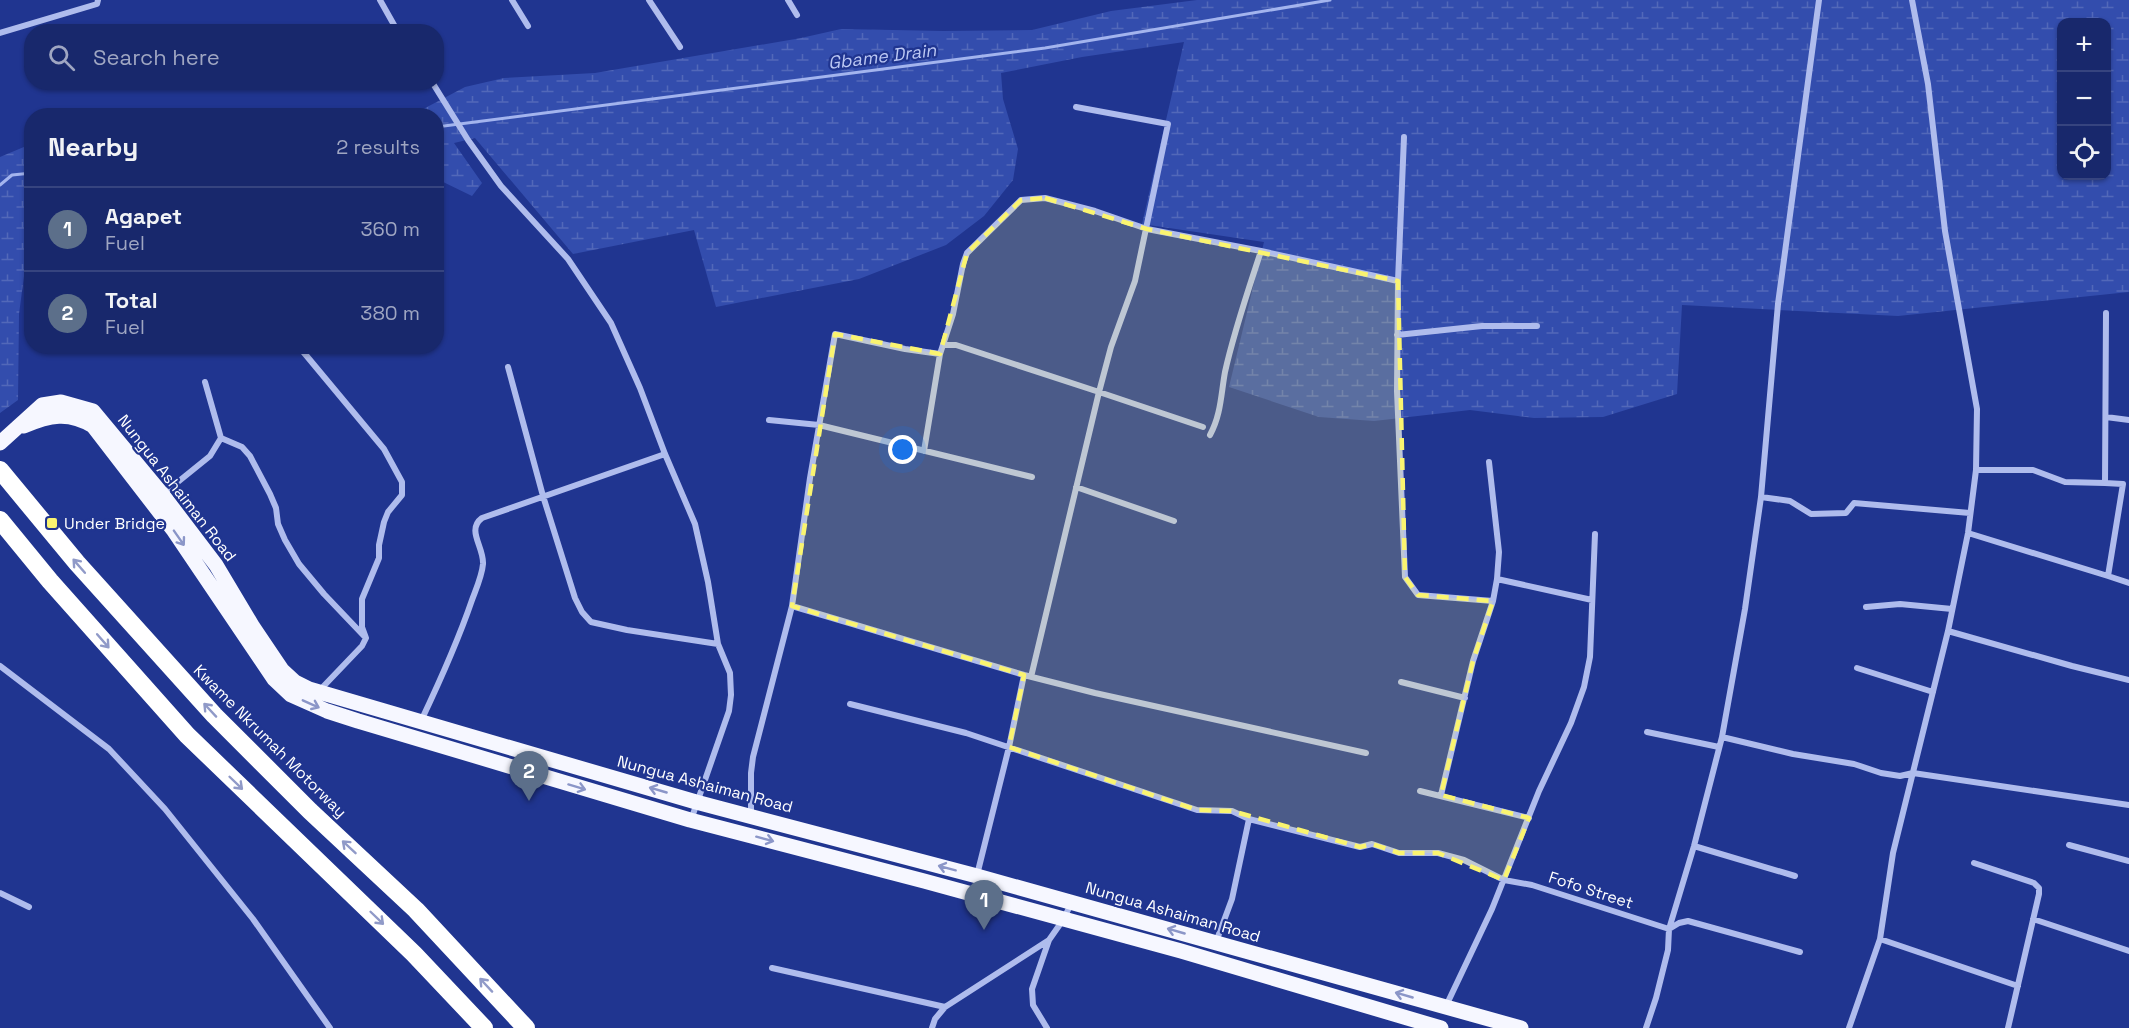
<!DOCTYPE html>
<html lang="en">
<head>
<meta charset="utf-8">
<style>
  :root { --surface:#18286c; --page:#253474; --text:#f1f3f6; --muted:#9fa6c2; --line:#36447f; --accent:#faf470 }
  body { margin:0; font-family:"Space Grotesk",sans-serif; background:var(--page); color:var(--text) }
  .controls { position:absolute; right:18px; top:18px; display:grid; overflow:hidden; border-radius:12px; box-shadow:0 2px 4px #0004 }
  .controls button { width:54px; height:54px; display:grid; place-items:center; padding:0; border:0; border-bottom:2px solid var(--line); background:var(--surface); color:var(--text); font:30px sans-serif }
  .you { position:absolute; left:903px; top:450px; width:21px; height:21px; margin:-15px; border:4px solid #fff; border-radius:50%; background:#1a73e8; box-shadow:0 0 0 9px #1a73e833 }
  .badge { display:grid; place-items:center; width:39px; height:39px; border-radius:50%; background:var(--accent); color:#fff; font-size:20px; font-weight:700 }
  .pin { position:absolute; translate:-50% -50px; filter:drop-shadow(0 2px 3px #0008) }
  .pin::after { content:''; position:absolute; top:32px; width:21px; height:18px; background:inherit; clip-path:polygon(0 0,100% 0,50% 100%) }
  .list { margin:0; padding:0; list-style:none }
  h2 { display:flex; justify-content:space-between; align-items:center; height:78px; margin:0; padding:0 24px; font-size:26px }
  h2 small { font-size:20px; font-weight:400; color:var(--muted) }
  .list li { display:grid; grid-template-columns:39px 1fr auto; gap:18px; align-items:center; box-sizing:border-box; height:84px; padding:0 24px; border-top:2px solid var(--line) }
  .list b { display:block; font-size:22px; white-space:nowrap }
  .list p { margin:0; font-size:20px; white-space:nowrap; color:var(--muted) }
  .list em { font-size:20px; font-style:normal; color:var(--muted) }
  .icon { flex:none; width:33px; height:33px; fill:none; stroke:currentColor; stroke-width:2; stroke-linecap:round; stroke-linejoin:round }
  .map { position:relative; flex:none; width:2129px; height:1028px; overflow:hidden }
  .search { position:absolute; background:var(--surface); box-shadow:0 2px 4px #0004; left:24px; top:24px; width:420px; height:66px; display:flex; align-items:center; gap:15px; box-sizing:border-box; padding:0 21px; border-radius:24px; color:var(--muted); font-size:22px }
  .panel { position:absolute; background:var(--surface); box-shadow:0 2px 4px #0004; left:24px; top:108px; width:420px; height:246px; border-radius:24px }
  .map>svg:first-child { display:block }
  .wetland { fill:url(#wetland-marsh); fill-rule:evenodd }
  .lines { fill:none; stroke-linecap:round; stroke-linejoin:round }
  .stream { stroke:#a3b4ee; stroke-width:3 }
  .minor { stroke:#afbced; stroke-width:6 }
  .primary { stroke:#f6f7ff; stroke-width:15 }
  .motorway { stroke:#fff; stroke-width:18 }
  .oneway { stroke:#8b96c8 }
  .oneway2 { stroke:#909ac8 }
  .marked { fill:#faf470; fill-opacity:0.2; stroke:#faf470; stroke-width:4.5; stroke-dasharray:12 8; stroke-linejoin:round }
  .poi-dot { fill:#faf470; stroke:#203590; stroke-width:2 }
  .labels { text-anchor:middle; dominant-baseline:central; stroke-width:4.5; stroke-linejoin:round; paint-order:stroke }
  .street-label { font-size:16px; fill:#fff; stroke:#203590 }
  .poi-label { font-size:16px; fill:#fff; stroke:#203590; text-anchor:start }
  .water-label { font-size:18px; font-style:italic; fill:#bcc8f4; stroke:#203590 }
</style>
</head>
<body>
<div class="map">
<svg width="2129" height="1028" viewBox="0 0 2129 1028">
  <defs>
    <pattern id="wetland-marsh" width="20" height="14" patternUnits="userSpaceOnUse" patternTransform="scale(1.5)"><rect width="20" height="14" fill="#334dad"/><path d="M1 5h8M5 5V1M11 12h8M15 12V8" fill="none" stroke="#5268b9"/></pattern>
  </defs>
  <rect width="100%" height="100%" fill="#203590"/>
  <path class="wetland" d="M1197 0H2129V292L1898 316 1682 305 1677 394 1603 417 1534 418 1470 410 1374 421 1319 417 1229 387 1264 242 1142 224 1184 42 1082 57 1001 73 1003 99 1018 149 1013 180 984 216 946 245 859 279 716 307 694 230 573 254 475 138 454 143 482 183 472 196 437 179 436 116H410L465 87 504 78 595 73 801 38 841 29 943 31 1032 30 1111 11ZM2062 22H2106V176H2062Z
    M31 144V223L19 314 18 400 0 413V157Z"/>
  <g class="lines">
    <path class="stream" d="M436 127 1045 48 1330 0
      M0 185 12 175 32 173"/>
    <path class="minor" d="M380 0 398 32
      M512 0 528 26
      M649 0 680 47
      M788 0 797 15
      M0 33 97 4 98 0
      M432 82 468 140 501 186 568 259 611 323 640 388 665 454 695 524 708 582 718 644 730 673 731 695 729 711 691 820
      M1261 251 1398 281 1397 391 1405 577 1418 595 1493 601
      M1398 281 1404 137
      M2106 313 2105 483 2123 484 2108 576 2129 583
      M1397 335 1482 326H1537
      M943 345H956L1099 392 1111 347 1135 281 1168 124 1076 107
      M300 348 384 449 402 482V495L388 512 384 522 379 545V558L362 599V627L366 638 362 646 319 691
      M508 367 543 496 575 598 582 612 591 622 627 630 718 644
      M2106 417 2129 420
      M769 420 819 425 1032 477
      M221 438 242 447 250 456 270 494 276 508 278 524 285 540 299 564 324 594 364 636
      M924 451 940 354 953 314 963 264 967 253 1021 200 1045 198 1095 211 1147 229 1261 251C1248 291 1234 331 1225 372 1221 394 1221 415 1210 435
      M1976 470H2033L2065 482 2105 483
      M1076 487 1174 521
      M163 494 210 456 221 438 205 382
      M1761 497 1790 501 1811 514 1846 513 1854 503 1970 513
      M1968 533 2108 576
      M1497 579 1592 600
      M792 606 810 478 835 334 905 349 940 354
      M1866 607 1900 604 1952 609
      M1948 631 2072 666 2129 680
      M0 666 109 749 165 809 253 919 330 1028
      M1857 668 1933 692
      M1031 677 1099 392 1203 427
      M1401 682 1465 698
      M850 704 966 733 1197 810 1232 811 1249 819 1360 847 1372 844 1399 853H1438L1464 860 1504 880 1532 885 1669 929 1679 923 1688 921 1800 952
      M421 721C440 681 458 641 472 600 476 589 482 576 483 564 484 547 466 530 482 518L665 454
      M1647 732 1719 747
      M1722 737 1793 754 1854 764 1881 773 1900 776 1913 773 2129 805
      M1420 791 1529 818
      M1441 795 1473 661 1493 601 1497 579 1499 552 1489 462
      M751 814V773L753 757 792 606 1024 675 1095 693 1366 753
      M2069 845 2129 861
      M1694 846 1795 876
      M1974 863 2034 883 2039 888V894L2008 1028
      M977 875 1009 747 1024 675
      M0 893 29 907
      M2033 919 2129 951
      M1880 939 2018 986
      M1216 942 1232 899 1249 819
      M772 968 945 1007
      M1446 1006 1492 909 1539 791 1571 723 1584 687 1590 657 1595 534
      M932 1028 935 1019 945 1007 1049 940
      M1047 1028 1033 1005 1032 989 1049 940 1063 920 1071 904
      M1646 1028 1656 998 1668 950 1669 929 1694 846 1722 737 1745 609 1761 497 1778 304 1819 0
      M1849 1028 1880 939 1893 853 1948 631 1968 533 1976 470 1977 409 1945 231 1928 84 1912 0"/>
    <path class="primary" d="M24 426C49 415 69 411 93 426L174 531 274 679 291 695 327 711 358 721 690 820 924 881 1181 951 1441 1028
      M0 443 42 405 61 402 93 411 162 494 216 565 253 627 282 670 295 682 309 689 696 802 977 876 1521 1028"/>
    <path class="motorway" d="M0 470 77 563 214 715 310 811 416 910 526 1028
      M0 520 50 581 187 735 414 954 484 1028"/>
  </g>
  <defs><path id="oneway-shaft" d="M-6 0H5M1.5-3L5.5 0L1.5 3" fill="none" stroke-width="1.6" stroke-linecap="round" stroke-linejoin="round" transform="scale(1.5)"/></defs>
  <g class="oneway">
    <use href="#oneway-shaft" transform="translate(179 538) rotate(55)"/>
    <use href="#oneway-shaft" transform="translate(311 704) rotate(24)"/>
    <use href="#oneway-shaft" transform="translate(577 787) rotate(17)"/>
    <use href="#oneway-shaft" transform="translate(658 790) rotate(-164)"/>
    <use href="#oneway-shaft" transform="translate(765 839) rotate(15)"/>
    <use href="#oneway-shaft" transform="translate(947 868) rotate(-165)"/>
    <use href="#oneway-shaft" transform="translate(1176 931) rotate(-164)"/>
    <use href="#oneway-shaft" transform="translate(1404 995) rotate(-164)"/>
  </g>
  <g class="oneway2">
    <use href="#oneway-shaft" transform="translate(79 566) rotate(-131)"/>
    <use href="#oneway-shaft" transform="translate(103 641) rotate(49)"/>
    <use href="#oneway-shaft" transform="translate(210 710) rotate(-133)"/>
    <use href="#oneway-shaft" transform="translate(236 783) rotate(44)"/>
    <use href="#oneway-shaft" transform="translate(349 847) rotate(-137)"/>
    <use href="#oneway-shaft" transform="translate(377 918) rotate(44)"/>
    <use href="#oneway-shaft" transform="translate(486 985) rotate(-133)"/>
  </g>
  <path class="marked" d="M1045 198 1147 229 1398 281 1405 577 1418 595 1493 601 1473 661 1441 795 1529 818 1504 880 1438 853H1399L1372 844 1360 847 1232 811 1197 810 1009 747 1024 675 792 606 835 334 940 354 967 253 1021 200Z"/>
  <rect class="poi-dot" x="46" y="517" width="12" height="12" rx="3"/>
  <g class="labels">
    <g class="street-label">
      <text transform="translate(177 488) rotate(52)">Nungua Ashaiman Road</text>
      <text transform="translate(270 741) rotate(45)">Kwame Nkrumah Motorway</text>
      <text transform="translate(705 784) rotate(15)">Nungua Ashaiman Road</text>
      <text transform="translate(1591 890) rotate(18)">Fofo Street</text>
      <text transform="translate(1173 912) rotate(16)">Nungua Ashaiman Road</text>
    </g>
    <g class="poi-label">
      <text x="64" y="523">Under Bridge</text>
    </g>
    <g class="water-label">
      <text transform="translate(882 56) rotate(-7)">Gbame Drain</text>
    </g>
  </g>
</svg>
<div class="controls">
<button>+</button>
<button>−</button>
<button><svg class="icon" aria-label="locate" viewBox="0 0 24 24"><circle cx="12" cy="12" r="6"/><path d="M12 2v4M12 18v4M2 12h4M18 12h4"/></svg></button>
</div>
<div class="you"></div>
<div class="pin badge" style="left:984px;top:930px;background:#5c6f8a">1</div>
<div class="pin badge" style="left:529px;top:801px;background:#5c6f8a">2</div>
<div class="search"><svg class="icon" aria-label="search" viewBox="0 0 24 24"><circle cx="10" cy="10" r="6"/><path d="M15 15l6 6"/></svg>Search here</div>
<section class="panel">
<h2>Nearby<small>2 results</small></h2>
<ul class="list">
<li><span class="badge" style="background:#5c6f8a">1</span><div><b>Agapet</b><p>Fuel</p></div><em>360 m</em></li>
<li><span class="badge" style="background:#5c6f8a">2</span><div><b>Total</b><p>Fuel</p></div><em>380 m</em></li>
</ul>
</section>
</div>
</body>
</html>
